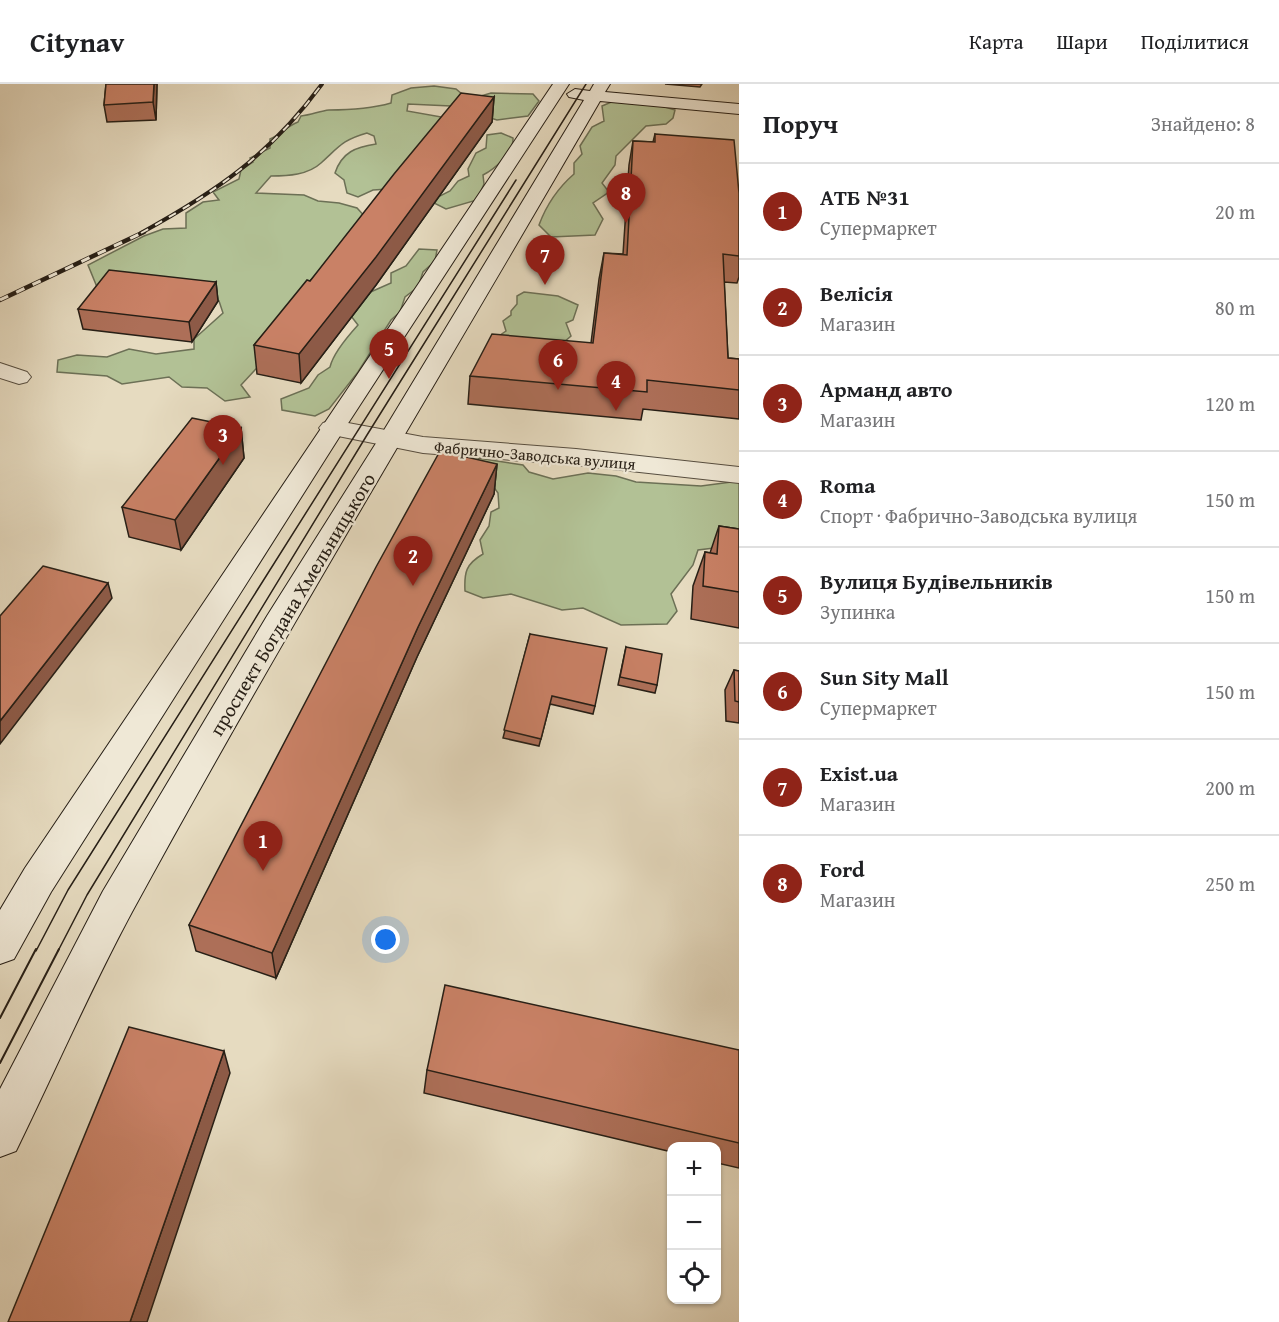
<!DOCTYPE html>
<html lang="uk">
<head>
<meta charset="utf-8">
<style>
  :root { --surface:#fff; --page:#f6f6f6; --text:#202124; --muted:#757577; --line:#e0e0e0; --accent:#8f2418 }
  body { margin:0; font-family:"Gentium Book Plus",serif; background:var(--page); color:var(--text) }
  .controls { position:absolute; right:18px; bottom:18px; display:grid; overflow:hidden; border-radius:12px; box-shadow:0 2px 4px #0004 }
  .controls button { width:54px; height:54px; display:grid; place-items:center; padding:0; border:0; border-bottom:2px solid var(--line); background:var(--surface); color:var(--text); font:30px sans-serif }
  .you { position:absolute; left:386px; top:856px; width:21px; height:21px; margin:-15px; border:4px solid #fff; border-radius:50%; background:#1a73e8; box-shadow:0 0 0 9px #1a73e833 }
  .badge { display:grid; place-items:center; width:39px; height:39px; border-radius:50%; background:var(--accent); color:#fff; font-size:20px; font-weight:700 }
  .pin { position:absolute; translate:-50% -50px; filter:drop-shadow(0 2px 3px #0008) }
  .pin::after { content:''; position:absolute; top:32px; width:21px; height:18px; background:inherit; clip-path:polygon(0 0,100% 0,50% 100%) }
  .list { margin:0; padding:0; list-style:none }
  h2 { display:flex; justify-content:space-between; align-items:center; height:78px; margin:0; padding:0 24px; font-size:26px }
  h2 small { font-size:20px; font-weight:400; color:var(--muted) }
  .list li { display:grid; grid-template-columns:39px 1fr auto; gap:18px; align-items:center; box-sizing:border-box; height:96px; padding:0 24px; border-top:2px solid var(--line) }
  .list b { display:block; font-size:22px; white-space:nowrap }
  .list p { margin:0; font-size:20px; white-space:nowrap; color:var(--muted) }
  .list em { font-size:20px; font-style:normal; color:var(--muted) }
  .icon { flex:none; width:33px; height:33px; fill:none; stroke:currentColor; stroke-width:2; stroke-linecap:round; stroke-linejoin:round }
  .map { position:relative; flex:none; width:739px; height:1238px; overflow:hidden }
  header { display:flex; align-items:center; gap:36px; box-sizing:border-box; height:84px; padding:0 30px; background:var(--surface); border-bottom:2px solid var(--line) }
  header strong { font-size:28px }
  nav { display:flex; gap:33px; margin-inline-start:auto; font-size:21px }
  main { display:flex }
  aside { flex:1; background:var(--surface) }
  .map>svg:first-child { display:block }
  .green { fill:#b2c195; stroke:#6c7056; stroke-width:1.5 }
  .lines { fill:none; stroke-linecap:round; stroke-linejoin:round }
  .street-casing { stroke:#574e40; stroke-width:2 }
  .secondary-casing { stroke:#271f16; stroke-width:2 }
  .street { fill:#efe8d6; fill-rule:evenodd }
  .secondary { fill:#efe8d6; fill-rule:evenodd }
  .tram-far1 { stroke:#271f16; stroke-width:1.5 }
  .tram { stroke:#271f16; stroke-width:2 }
  .rail-far1-casing { stroke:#271f16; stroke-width:4 }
  .rail-casing { stroke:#271f16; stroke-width:4.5 }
  .rail-far1 { stroke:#efe8d6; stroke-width:2; stroke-dasharray:8; stroke-linecap:butt }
  .rail { stroke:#efe8d6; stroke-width:3; stroke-dasharray:9; stroke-linecap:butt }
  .wall { fill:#ad6f58; stroke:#271f16; stroke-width:1.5 }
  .shaded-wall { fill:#8d5a47; stroke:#271f16; stroke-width:1.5 }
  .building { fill:#c98166; stroke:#271f16; stroke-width:1.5 }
  .labels { text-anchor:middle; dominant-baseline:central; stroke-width:4.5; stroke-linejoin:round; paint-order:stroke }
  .far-street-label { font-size:16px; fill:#271f16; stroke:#efe8d6 }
  .street-label { font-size:20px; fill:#271f16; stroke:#efe8d6 }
</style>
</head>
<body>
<header>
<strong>Citynav</strong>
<nav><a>Карта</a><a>Шари</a><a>Поділитися</a></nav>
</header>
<main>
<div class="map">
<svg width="739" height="1238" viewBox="0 0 739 1238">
  <rect width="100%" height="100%" fill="#e6dbc0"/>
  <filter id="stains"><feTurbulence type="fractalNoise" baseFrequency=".00333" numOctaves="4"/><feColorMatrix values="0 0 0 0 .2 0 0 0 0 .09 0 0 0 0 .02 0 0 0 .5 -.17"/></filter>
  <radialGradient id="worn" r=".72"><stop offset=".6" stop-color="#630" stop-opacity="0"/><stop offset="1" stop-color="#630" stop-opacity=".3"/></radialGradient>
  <path class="green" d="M434 2 456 5 462 10 481 12 491 9 533 10 539 17 528 32 497 36 451 22 408 20 407 27 447 34 389 105 373 106 358 113 347 109 344 96 335 89C342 68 356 63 376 60L374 52 367 49C342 56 339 63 321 79 308 91 288 92 271 92L256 109 304 111 318 117 339 119 357 124 368 136 366 210 391 199V189L406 182 419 165 437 166 435 177 423 188 418 203 405 213 400 228 391 236 358 288 329 325 315 332 282 326 281 315 309 304 318 291 330 283C333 270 348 252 358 241L351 232 267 273 241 301 250 313 225 317 207 304 182 303 169 293 122 300 107 292 57 288 58 276 77 271 107 273 129 265 156 270 194 265V255L223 229 219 217 97 203 88 181 144 152 163 145 186 144V129L203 118 219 116 213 108 239 95 241 86 253 78 250 74 270 64V55C281 50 286 43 298 38L301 32C311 31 320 27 329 26 350 26 370 25 391 19L392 11 411 4Z
    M616 16 655 20 675 26 673 34 666 40 646 42 616 72 615 81 602 99 609 108 593 119 603 135 595 151 551 153 539 141C546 122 559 103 574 90V79L582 70 580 62 592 43 604 37 602 22Z
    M501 49 513 54C514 68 495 85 483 91L484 100 477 116 446 125 430 117 450 107 458 97 469 92 468 85 476 69 486 64 487 51Z
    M524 208 558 212 578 221 573 236 566 239 571 252 564 258 496 254 506 247 503 237 511 231V227L517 220V212Z
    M471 373 523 381 529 388 553 395 588 389 616 392 636 398 701 402 739 397V461L698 466 693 481 671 510 677 527 667 540 621 541 583 524 562 526 511 510 483 514 465 507C464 488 466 480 483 470L480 456 489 442 491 428 499 424 498 409 493 402 450 374Z"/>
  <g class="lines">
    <g class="street-casing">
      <path id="street" d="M0 279 27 288 31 293 27 298 19 300 0 294Z
        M332 336 423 353 576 365 739 383V399L576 381 423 369 323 349 319 344 323 339Z"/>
    </g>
    <g class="secondary-casing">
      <path id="secondary" d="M553 0H569L345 344 51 808 14 875 0 880V826L25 784Z
        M594 0H610L605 8 739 20V30L600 17C444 287 281 554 132 828 90 906 55 987 16 1067L0 1073V1005L103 807 267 532 378 356 584 16 569 13 567 10 575 5 590 7Z"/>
    </g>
    <use href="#street" class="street"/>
    <use href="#secondary" class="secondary"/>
    <path class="tram-far1" d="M36 867 68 806 516 96
      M58 867 87 811 367 351 586 0"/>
    <path class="tram" d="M0 934 36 865
      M0 979 59 865"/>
    <g class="rail-far1-casing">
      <path id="rail-far1" d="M141 149C217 107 270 71 322 0"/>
    </g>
    <g class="rail-casing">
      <path id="rail" d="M0 216 144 148"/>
    </g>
    <use href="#rail-far1" class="rail-far1"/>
    <use href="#rail" class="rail"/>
  </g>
  <path class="wall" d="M106 0H157L156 36 107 38 104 21Z
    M665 0H702L700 3Z
    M494 13 492 38 376 201 301 299 257 290 254 261 310 197Z
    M655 50 739 109V193L737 199 724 198 728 274 739 275V335L643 325 641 336 468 320 470 292 591 259 599 195 604 169 623 170 629 81 633 57 653 58Z
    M216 198 218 217 192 258 83 245 78 225Z
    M241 344 244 374 181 466 129 453 122 423Z
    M497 380 494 410 417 573 276 894 196 867 189 841Z
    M719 442 739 445V544L691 535 693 502 705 468 710 469Z
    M530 550 595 622 593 630 550 620 539 662 503 654Z
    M626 563 657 601 655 609 618 601Z
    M734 586 739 587V639L726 637 725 606Z
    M739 966V1084L717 1079V1062H672V1068L424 1009 427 986Z"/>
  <path class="shaded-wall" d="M154 0H157L156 36 153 18Z
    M494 13 492 38 376 201 301 299 299 270Z
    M216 198 218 217 192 258 189 238Z
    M241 344 244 374 181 466 175 436Z
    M497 380 494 410 417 573 276 894 272 869 418 543Z
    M108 499 112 514 0 660V637Z
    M224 967 230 989 147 1238H130Z"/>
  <path class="building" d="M106 0H154L153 18 104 21Z
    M461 9 494 13 376 173 299 270 254 261 307 196 310 197 394 90Z
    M655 50 734 56 739 109V172L723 170 728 274 739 275V306L647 296V308L470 292 492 250 593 259 604 169 627 171 633 57 655 58Z
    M109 186 216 198 189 238 78 225Z
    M192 334 241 344 175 436 122 423Z
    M440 367 497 380 418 543 272 869 189 841 376 483Z
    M719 442 739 445V508L703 502 705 468 717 470Z
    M43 482 108 499 0 637V532Z
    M530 550 607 564 595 622 552 612 541 655 504 646Z
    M626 563 662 570 657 601 620 593Z
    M734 586 739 587V618L735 617Z
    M445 901 739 966V1059L427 986Z
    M129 943 224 967 130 1238H8Z"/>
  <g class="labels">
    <g class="far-street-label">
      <text transform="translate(535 371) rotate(5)">Фабрично-Заводська вулиця</text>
    </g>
    <g class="street-label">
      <text transform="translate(292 520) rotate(-59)">проспект Богдана Хмельницького</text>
    </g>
  </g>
  <rect width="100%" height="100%" filter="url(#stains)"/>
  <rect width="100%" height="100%" fill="url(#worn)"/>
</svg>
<div class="controls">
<button>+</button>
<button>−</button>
<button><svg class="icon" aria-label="locate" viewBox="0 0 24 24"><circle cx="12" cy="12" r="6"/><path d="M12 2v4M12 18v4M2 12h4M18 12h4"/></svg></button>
</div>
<div class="you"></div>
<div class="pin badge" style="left:263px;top:787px">1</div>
<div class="pin badge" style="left:413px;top:502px">2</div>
<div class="pin badge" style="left:223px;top:381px">3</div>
<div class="pin badge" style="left:616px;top:327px">4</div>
<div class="pin badge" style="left:389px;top:295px">5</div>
<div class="pin badge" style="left:558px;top:306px">6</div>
<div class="pin badge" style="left:545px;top:201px">7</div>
<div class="pin badge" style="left:626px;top:139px">8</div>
</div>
<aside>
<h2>Поруч<small>Знайдено: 8</small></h2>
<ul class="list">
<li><span class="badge">1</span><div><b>АТБ №31</b><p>Супермаркет</p></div><em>20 m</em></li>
<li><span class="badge">2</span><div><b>Велісія</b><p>Магазин</p></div><em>80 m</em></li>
<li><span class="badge">3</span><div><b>Арманд авто</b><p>Магазин</p></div><em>120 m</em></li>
<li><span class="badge">4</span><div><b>Roma</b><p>Спорт · Фабрично-Заводська вулиця</p></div><em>150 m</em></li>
<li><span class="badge">5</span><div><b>Вулиця Будівельників</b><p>Зупинка</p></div><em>150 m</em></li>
<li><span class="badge">6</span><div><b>Sun Sity Mall</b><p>Супермаркет</p></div><em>150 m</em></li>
<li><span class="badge">7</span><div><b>Exist.ua</b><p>Магазин</p></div><em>200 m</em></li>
<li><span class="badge">8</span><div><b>Ford</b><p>Магазин</p></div><em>250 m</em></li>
</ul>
</aside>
</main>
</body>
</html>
